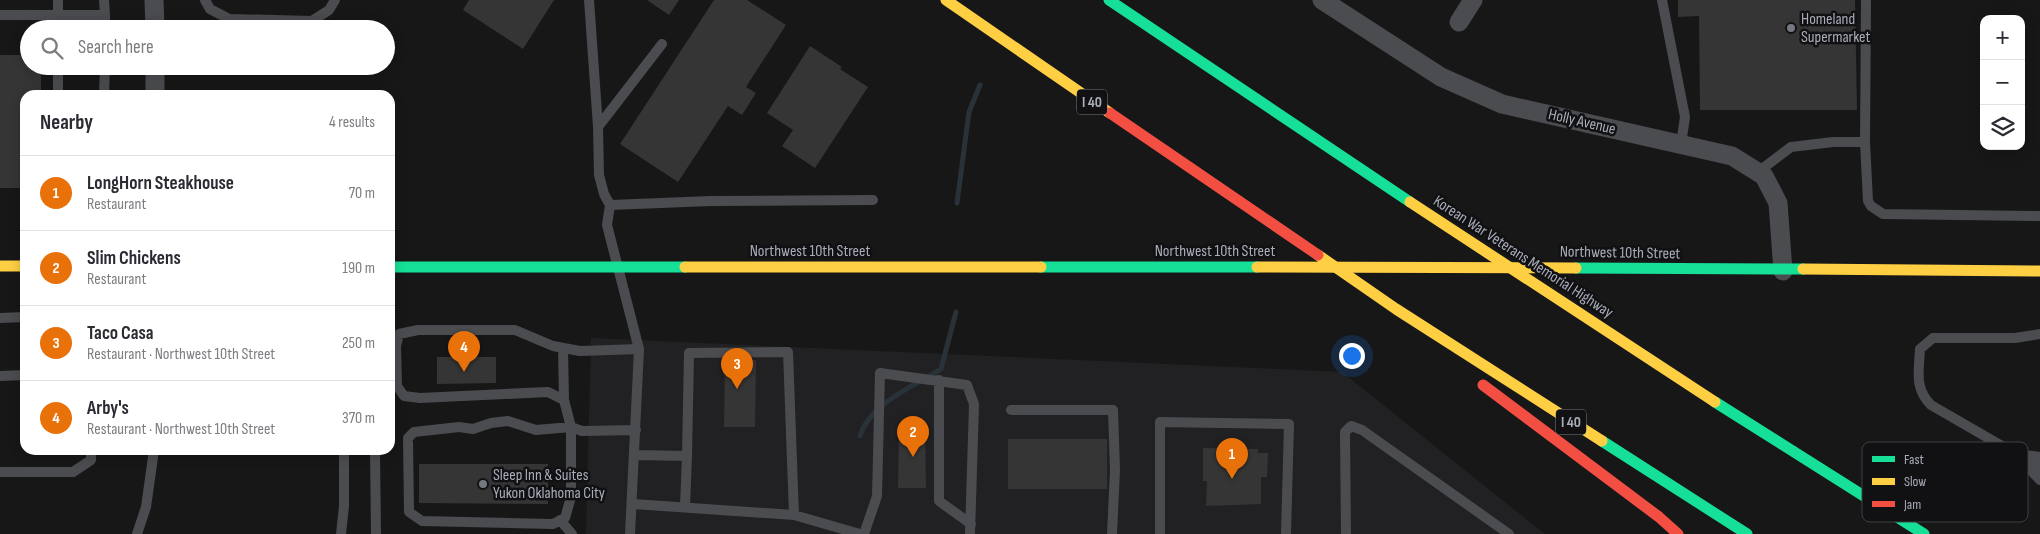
<!DOCTYPE html>
<html lang="en">
<head>
<meta charset="utf-8">
<style>
  :root { --surface:#fff; --page:#f7f7f7; --text:#2b2b33; --muted:#7c7c81; --line:#e1e1e2; --accent:#0f766e }
  body { margin:0; font-family:"Sofia Sans Condensed",sans-serif; background:var(--page); color:var(--text) }
  .controls { position:absolute; right:15px; top:15px; display:grid; overflow:hidden; border-radius:10px; box-shadow:0 2px 12px #0003 }
  .controls button { width:45px; height:45px; display:grid; place-items:center; padding:0; border:0; border-bottom:1px solid var(--line); background:var(--surface); color:var(--text); font:25px sans-serif }
  .you { position:absolute; left:1351px; top:355px; width:18px; height:18px; margin:-12px; border:4px solid #fff; border-radius:50%; background:#1a73e8; box-shadow:0 0 0 8px #1a73e833 }
  .badge { display:grid; place-items:center; width:32px; height:32px; border-radius:50%; background:var(--accent); color:#fff; font-size:16px; font-weight:700 }
  .pin { position:absolute; translate:-50% -41px; filter:drop-shadow(0 1px 2px #0008) }
  .pin::after { content:''; position:absolute; top:26px; width:18px; height:15px; background:inherit; clip-path:polygon(0 0,100% 0,50% 100%) }
  .list { margin:0; padding:0; list-style:none }
  h2 { display:flex; justify-content:space-between; align-items:center; height:65px; margin:0; padding:0 20px; font-size:21px }
  h2 small { font-size:16px; font-weight:400; color:var(--muted) }
  .list li { display:grid; grid-template-columns:32px 1fr auto; gap:15px; align-items:center; box-sizing:border-box; height:75px; padding:0 20px; border-top:1px solid var(--line) }
  .list b { display:block; font-size:19px; white-space:nowrap }
  .list p { margin:0; font-size:16px; white-space:nowrap; color:var(--muted) }
  .list em { font-size:16px; font-style:normal; color:var(--muted) }
  .icon { flex:none; width:28px; height:28px; fill:none; stroke:currentColor; stroke-width:2; stroke-linecap:round; stroke-linejoin:round }
  .map { position:relative; flex:none; width:2040px; height:534px; overflow:hidden }
  .search { position:absolute; background:var(--surface); box-shadow:0 2px 12px #0003; left:20px; top:20px; width:375px; height:55px; display:flex; align-items:center; gap:12px; box-sizing:border-box; padding:0 18px; border-radius:28px; color:var(--muted); font-size:19px }
  .panel { position:absolute; background:var(--surface); box-shadow:0 2px 12px #0003; left:20px; top:90px; width:375px; height:365px; border-radius:15px }
  .map>svg:first-child { display:block }
  .built { fill:#212123 }
  .lines { fill:none; stroke-linecap:round; stroke-linejoin:round }
  .stream { stroke:#2a3239; stroke-width:5 }
  .building { fill:#353536 }
  .lane { stroke:#4b4c50; stroke-width:10 }
  .street { stroke:#4b4c50; stroke-width:19 }
  .fast { stroke:#16e098; stroke-width:11 }
  .slow { stroke:#ffcf43; stroke-width:11 }
  .jam { stroke:#f24e42; stroke-width:11 }
  .slow-bridge { stroke:#ffcf43; stroke-width:11 }
  .poi-dot { fill:#757880; stroke:#111113; stroke-width:2 }
  .labels { text-anchor:middle; dominant-baseline:central; stroke-width:5; stroke-linejoin:round; paint-order:stroke }
  .shield { fill:#111113; stroke:#7b7e86; stroke-width:1 }
  .shield-label { font-size:15px; font-weight:bold; fill:#a8adb8 }
  .poi-label { font-size:16px; fill:#a8adb8; stroke:#111113; text-anchor:start }
  .street-label { font-size:16px; fill:#a8adb8; stroke:#111113 }
  .key { fill:#111113; stroke:#3e4045; stroke-width:1 }
  .key-label { font-size:14px; fill:#a8adb8 }
</style>
</head>
<body>
<div class="map">
<svg width="2040" height="534" viewBox="0 0 2040 534">
  <rect width="100%" height="100%" fill="#171717"/>
  <path class="built" d="M591 338 1342 372 1545 534H586Z"/>
  <g class="lines">
    <path class="stream" d="M957 203 969 112 980 85
      M860 436C870 403 913 387 941 369L956 312"/>
  </g>
  <path class="building" d="M469 0H554L523 49 463 10Z
    M647 0H679L669 15Z
    M714 0H747L786 25 746 87 756 93 742 115 728 106 678 182 620 144Z
    M1678 0H1855L1857 110H1700L1699 16 1678 17Z
    M810 46 842 67 840 69 868 87 815 168 782 146 793 130 767 113Z
    M0 55H29V66H41V95H25V188H0Z
    M437 357H496V383L437 384Z
    M725 360H756L755 427H724Z
    M925 423 926 488H898L899 424Z
    M1008 439H1107V489H1008Z
    M1203 448 1258 449V453H1268L1267 477H1261V504L1206 506 1207 481H1203Z
    M419 464H548V504L419 503Z"/>
  <g class="lines">
    <path class="lane" d="M58 0V29
      M104 0 105 15
      M205 0 210 9 229 19 312 21 329 10 335 0
      M589 0 598 127
      M1662 0 1685 117 1681 144
      M0 15H105V29
      M58 66V95
      M104 95 105 66
      M1865 142 1868 201 1871 206 1883 214 2040 216
      M1758 172 1791 147 1833 142H1865L1866 0
      M610 205 604 194 599 175 598 127 662 44
      M0 318 25 317
      M2040 334 2015 338H1933L1920 349C1919 371 1914 388 1931 405L2040 468
      M563 348 564 400
      M0 376 25 375
      M939 380V501L971 524
      M1011 410H1113L1115 470 1112 534
      M508 421 536 430 571 427V497L565 518 553 524 422 521 409 512 408 438 414 432 459 427 473 429 491 423Z
      M636 430 582 431 571 427 564 400 548 392 420 398 404 396 397 386 396 346 399 334 418 330H515L553 346 580 351 639 349
      M375 450 376 534
      M2018 454 2040 457
      M635 455 687 456 685 507
      M687 456 689 353 788 352 794 515
      M2024 463 2040 480
      M0 472H73L91 460V450
      M633 504 794 515 860 534
      M560 520 572 534
      M137 534 146 507 154 450
      M341 534 344 506V450
      M630 534 639 349 607 225 610 205 711 201 873 200
      M864 534 877 496 880 373 967 385 974 404 970 534
      M1160 534V422L1289 424 1286 534
      M1346 534 1345 432 1351 426 1362 430 1509 534"/>
    <path class="street" d="M154 0 155 29
      M1322 0 1441 77 1502 104 1732 156 1764 176 1778 203 1783 271
      M1459 22 1473 0
      M155 66V95"/>
    <path class="fast" d="M1109 0 1410 202
      M390 267H685
      M1041 267H1257
      M1576 268 1803 269
      M1715 402 1924 534
      M1602 441 1747 534"/>
    <path class="slow" d="M946 0 1110 113
      M1410 202 1715 402
      M1318 255 1396 309 1602 441
      M0 266H25
      M685 267H1041
      M1803 269 2040 271"/>
    <path class="jam" d="M1110 113 1318 255
      M1483 385 1659 517 1678 534"/>
    <path class="slow-bridge" d="M1257 267 1576 268"/>
  </g>
  <g class="poi-dot">
    <circle cx="1791" cy="28" r="5"/>
    <circle cx="483" cy="484" r="5"/>
  </g>
  <g class="labels">
    <g class="shield">
      <rect x="1077" y="89.5" width="30" height="25" rx="4"/>
      <rect x="1556" y="409.5" width="30" height="25" rx="4"/>
    </g>
    <g class="shield-label">
      <text x="1092" y="102">I 40</text>
      <text x="1571" y="422">I 40</text>
    </g>
    <g class="poi-label">
      <text x="1801" y="19">Homeland<tspan x="1801" dy="18">Supermarket</tspan></text>
      <text x="493" y="475">Sleep Inn &amp; Suites<tspan x="493" dy="18">Yukon Oklahoma City</tspan></text>
    </g>
    <g class="street-label">
      <text transform="translate(1582 122) rotate(13)">Holly Avenue</text>
      <text x="810" y="251">Northwest 10th Street</text>
      <text x="1215" y="251">Northwest 10th Street</text>
      <text transform="translate(1620 253) rotate(1)">Northwest 10th Street</text>
      <text transform="translate(1523 257) rotate(33)">Korean War Veterans Memorial Highway</text>
    </g>
  </g>
  <rect x="1862" y="442" width="166" height="80" rx="8" class="key"/>
  <rect x="1872" y="456" width="23" height="6" fill="#16e098"/>
  <rect x="1872" y="478" width="23" height="7" fill="#ffcf43"/>
  <rect x="1872" y="501" width="23" height="6" fill="#f24e42"/>
  <g class="key-label">
    <text x="1904" y="464">Fast</text>
    <text x="1904" y="486">Slow</text>
    <text x="1904" y="509">Jam</text>
  </g>
</svg>
<div class="controls">
<button>+</button>
<button>−</button>
<button><svg class="icon" aria-label="layers" viewBox="0 0 24 24"><path d="M12 4l9 5-9 5-9-5zM3 14l9 5 9-5"/></svg></button>
</div>
<div class="you"></div>
<div class="pin badge" style="left:1232px;top:479px;background:#e8710a">1</div>
<div class="pin badge" style="left:913px;top:457px;background:#e8710a">2</div>
<div class="pin badge" style="left:737px;top:389px;background:#e8710a">3</div>
<div class="pin badge" style="left:464px;top:372px;background:#e8710a">4</div>
<div class="search"><svg class="icon" aria-label="search" viewBox="0 0 24 24"><circle cx="10" cy="10" r="6"/><path d="M15 15l6 6"/></svg>Search here</div>
<section class="panel">
<h2>Nearby<small>4 results</small></h2>
<ul class="list">
<li><span class="badge" style="background:#e8710a">1</span><div><b>LongHorn Steakhouse</b><p>Restaurant</p></div><em>70 m</em></li>
<li><span class="badge" style="background:#e8710a">2</span><div><b>Slim Chickens</b><p>Restaurant</p></div><em>190 m</em></li>
<li><span class="badge" style="background:#e8710a">3</span><div><b>Taco Casa</b><p>Restaurant · Northwest 10th Street</p></div><em>250 m</em></li>
<li><span class="badge" style="background:#e8710a">4</span><div><b>Arby's</b><p>Restaurant · Northwest 10th Street</p></div><em>370 m</em></li>
</ul>
</section>
</div>
</body>
</html>
